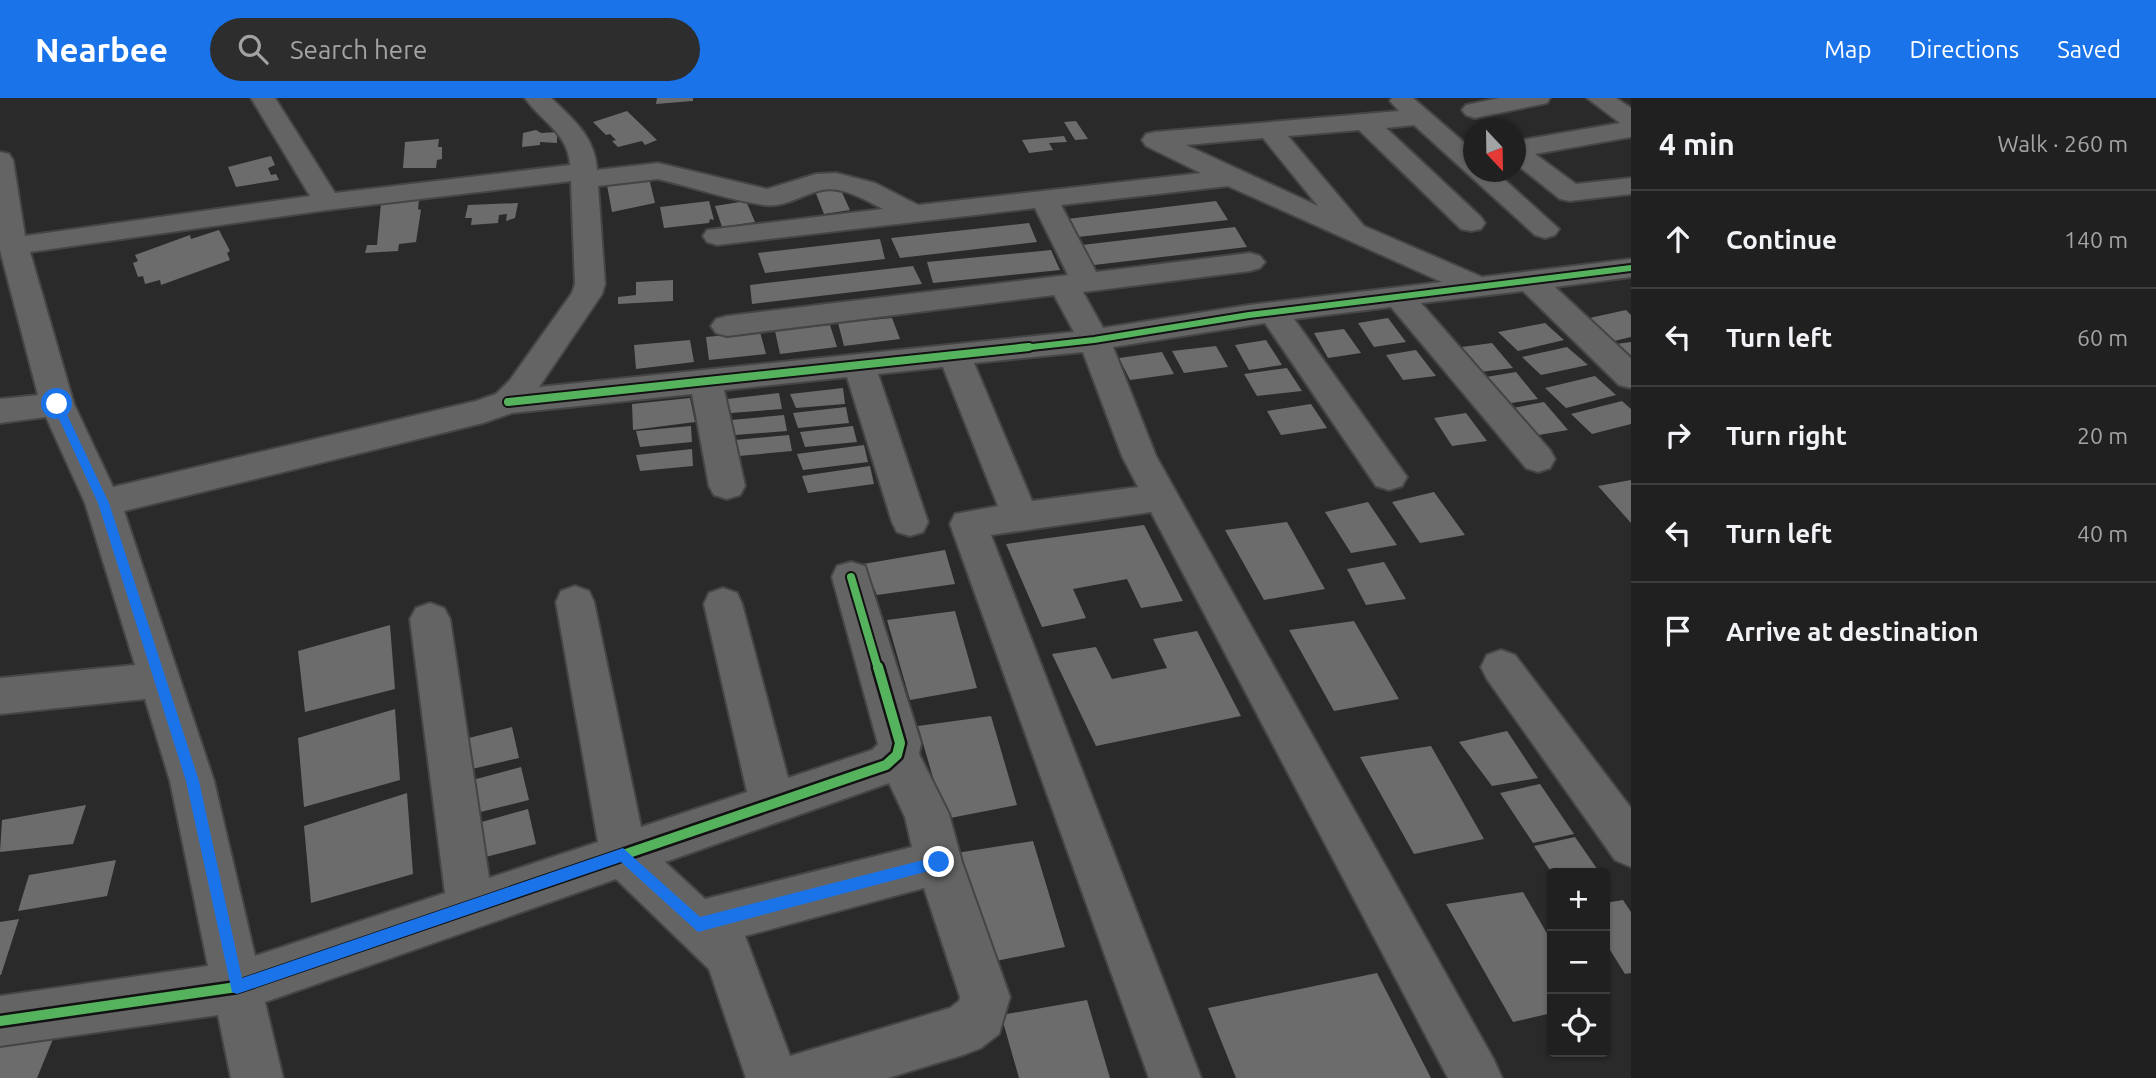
<!DOCTYPE html>
<html lang="en">
<head>
<meta charset="utf-8">
<style>
  :root { --surface:#202020; --page:#2d2d2d; --text:#f1f3f6; --muted:#a2a3a5; --line:#3d3e3e; --accent:#1a73e8 }
  body { margin:0; font-family:Ubuntu,sans-serif; background:var(--page); color:var(--text) }
  .controls { position:absolute; right:21px; bottom:21px; display:grid; overflow:hidden; border-radius:7px; box-shadow:0 2px 5px #0004 }
  .controls button { width:63px; height:63px; display:grid; place-items:center; padding:0; border:0; border-bottom:2px solid var(--line); background:var(--surface); color:var(--text); font:35px sans-serif }
  .compass { position:absolute; left:1463px; top:21px; width:63px; height:63px; border-radius:50%; background:var(--surface); box-shadow:0 2px 5px #0004; rotate:158deg }
  .stop { position:absolute; width:21px; height:21px; margin:-16px; border:5px solid #1a73e8; border-radius:50%; background:#fff }
  .stop.end { background:#1a73e8; border-color:#fff; box-shadow:0 2px 7px #0008 }
  .list { margin:0; padding:0; list-style:none }
  h2 { display:flex; justify-content:space-between; align-items:center; height:91px; margin:0; padding:0 28px; font-size:30px }
  h2 small { font-size:23px; font-weight:400; color:var(--muted) }
  .list li { display:grid; grid-template-columns:46px 1fr auto; gap:21px; align-items:center; box-sizing:border-box; height:98px; padding:0 28px; border-top:2px solid var(--line) }
  .list b { display:block; font-size:26px; white-space:nowrap }
  .list em { font-size:23px; font-style:normal; color:var(--muted) }
  .icon { flex:none; width:38px; height:38px; fill:none; stroke:currentColor; stroke-width:2; stroke-linecap:round; stroke-linejoin:round }
  .map { position:relative; flex:none; width:1631px; height:980px; overflow:hidden }
  header { display:flex; align-items:center; gap:42px; box-sizing:border-box; height:98px; padding:0 35px; background:var(--accent); color:#fff }
  header strong { font-size:33px }
  nav { display:flex; gap:38px; margin-inline-start:auto; font-size:24px }
  .search { width:490px; height:63px; background:var(--page); display:flex; align-items:center; gap:18px; box-sizing:border-box; padding:0 24px; border-radius:38px; color:var(--muted); font-size:26px }
  main { display:flex }
  aside { flex:1; background:var(--surface) }
  .map>svg:first-child { display:block }
  .building { fill:#6d6c6c }
  .lines { fill:none; stroke-linecap:round; stroke-linejoin:round }
  .minor-casing { stroke:#454546; stroke-width:4 }
  .minor { fill:#646465; fill-rule:evenodd }
  .cycleway-far2-casing { stroke:#121213; stroke-width:10 }
  .cycleway-far1-casing { stroke:#121213; stroke-width:12 }
  .cycleway-casing { stroke:#121213; stroke-width:15 }
  .cycleway-far2 { stroke:#56b35d; stroke-width:6 }
  .cycleway-far1 { stroke:#56b35d; stroke-width:8 }
  .cycleway { stroke:#56b35d; stroke-width:10 }
  .route { fill:#1a73e8 }
</style>
</head>
<body>
<header>
<strong>Nearbee</strong>
<div class="search"><svg class="icon" aria-label="search" viewBox="0 0 24 24"><circle cx="10" cy="10" r="6"/><path d="M15 15l6 6"/></svg>Search here</div>
<nav><a>Map</a><a>Directions</a><a>Saved</a></nav>
</header>
<main>
<div class="map">
<svg width="1631" height="980" viewBox="0 0 1631 980">
  <rect width="100%" height="100%" fill="#2a2a2b"/>
  <path class="building" d="M657 0H693V3L656 6Z
    M627 13 657 42 645 47 642 43 618 49 612 43 616 42 610 36 606 37 593 24Z
    M1076 23 1088 41 1075 42 1064 24Z
    M536 32 541 35 557 34V45L540 44V47L522 49 523 35Z
    M1064 38 1067 44 1049 45 1053 52 1029 55 1022 42Z
    M439 41 438 49H442V61L437 62 436 70H403L405 44Z
    M271 58 275 67 268 70 271 77 276 76 279 82 236 89 228 69Z
    M649 80 655 105 612 114 606 82Z
    M840 90 850 112 824 116 815 93Z
    M419 102 418 111 421 112 416 144 399 146 398 153 365 155 367 147H377L381 105Z
    M709 103 714 122 710 121 709 125 664 130 660 109Z
    M746 103 755 124 722 129 715 108Z
    M1216 103 1228 122 1078 139 1067 121Z
    M518 105 515 120 506 123 507 116 499 117 498 125 471 127 472 120H465L468 107Z
    M1029 125 1037 144 900 160 891 140Z
    M1235 129 1247 149 1094 167 1082 147Z
    M219 132 230 153 227 155 230 162 161 187 160 182 145 186 143 178 138 179 133 165 138 163 135 157 190 137 191 141Z
    M880 141 885 161 765 175 758 155Z
    M1051 152 1060 172 933 185 927 164Z
    M913 168 922 186 752 206 750 187Z
    M673 182V203L618 206V199L636 197V184Z
    M1626 212 1631 217V239L1610 244 1585 221Z
    M892 220 900 241 844 248 838 225Z
    M1388 220 1406 244 1374 249 1358 225Z
    M1545 225 1564 242 1518 253 1498 234Z
    M830 227 837 249 780 256 775 233Z
    M1344 231 1361 255 1328 260 1314 235Z
    M760 234 766 256 709 262 706 239Z
    M690 242 694 264 636 271 634 247Z
    M1266 242 1282 267 1249 272 1235 247Z
    M1631 244V261L1608 247Z
    M1492 245 1513 270 1480 274 1462 249Z
    M1216 248 1228 269 1184 275 1172 253Z
    M1567 249 1588 267 1541 277 1522 259Z
    M1416 252 1436 278 1403 282 1386 257Z
    M1162 254 1174 276 1130 282 1119 260Z
    M1287 270 1302 293 1257 298 1244 276Z
    M1516 274 1538 301 1505 306 1486 279Z
    M1595 278 1616 297 1566 310 1545 290Z
    M843 290 845 306 796 310 790 296Z
    M779 295 782 311 731 315 727 301Z
    M690 300 695 324 633 332 632 306Z
    M1622 303 1631 311V326L1592 336 1571 316Z
    M1544 304 1568 332 1533 338 1513 310Z
    M1311 306 1327 330 1281 337 1267 313Z
    M846 309 849 325 798 330 793 315Z
    M1466 315 1487 343 1452 348 1434 320Z
    M784 317 787 333 735 337 731 322Z
    M691 328 692 344 640 349 636 333Z
    M853 328 857 344 805 349 800 334Z
    M789 337 792 353 739 358 735 342Z
    M864 347 868 364 803 372 797 356Z
    M692 351 693 368 640 373 636 357Z
    M870 368 874 386 808 395 802 378Z
    M1631 382V425L1598 388Z
    M1434 394 1465 437 1420 445 1392 404Z
    M1368 404 1397 447 1351 455 1325 414Z
    M1287 424 1325 491 1264 502 1225 432Z
    M1144 427 1183 503 1141 510 1127 481 1073 491 1086 520 1042 529 1006 446Z
    M945 452 955 486 877 497 863 466Z
    M1384 464 1406 501 1366 507 1347 471Z
    M955 513 977 590 910 602 887 522Z
    M1354 523 1399 601 1334 613 1289 532Z
    M390 527 395 591 305 614 298 553Z
    M1197 533 1241 618 1096 648 1052 556 1096 549 1112 581 1167 570 1153 541Z
    M395 611 400 682 304 709 298 640Z
    M991 618 1017 707 945 721 918 628Z
    M512 629 519 660 459 674 457 643Z
    M1507 633 1538 680 1492 688 1459 644Z
    M1431 648 1484 741 1414 756 1360 659Z
    M521 669 529 702 468 717 465 684Z
    M1540 686 1574 736 1533 745 1500 695Z
    M407 695 413 776 311 805 304 728Z
    M86 707 73 746 0 754 2 722Z
    M528 711 536 746 474 762 471 727Z
    M1575 739 1600 775H1552L1534 748Z
    M1033 743 1065 849 986 865 956 755Z
    M116 762 107 798 18 813 29 777Z
    M1523 794 1552 844V915L1513 924 1446 806Z
    M1623 802 1631 814V875L1625 876 1605 844V805Z
    M19 821 1 877H0V824Z
    M1377 875 1431 980H1236L1208 910Z
    M1087 902 1110 980H1019L1001 917Z
    M53 941 37 980H0V947Z"/>
  <g class="lines">
    <g class="minor-casing">
      <path id="minor" d="M251 0H275L335 95 570 67C569 36 541 23 525 0H551C574 22 595 39 597 72L658 65 767 91 816 76 836 75 875 85 918 107 1201 75 1146 48 1142 42 1146 36 1155 34 1399 13 1390 3 1392 0H1413L1474 53V74H1496L1559 131 1555 137 1545 140 1535 137 1414 27 1386 30 1481 119 1485 125 1481 131 1471 133 1461 131 1359 32 1288 38 1364 128 1482 179 1631 161V179L1555 189 1631 260V290L1619 287 1523 193 1421 205 1550 352 1555 361 1550 370 1538 374 1526 370 1391 209 1294 221 1407 379 1402 388 1389 392 1376 388 1265 225 1113 249 1156 358 1494 962 1502 980H1448L1151 414 991 437 1201 980H1149L950 426 955 416 998 408 943 269 878 276 928 424 923 434 910 438 897 434 892 424 847 279 724 292 745 388 740 397 727 401 714 397 709 388 692 296 512 315 483 325 124 413 214 683 255 858 445 795 410 521 416 510 430 505 444 510 450 521 489 780 598 744 556 504 561 493 575 488 589 493 594 504 641 729 747 694 704 506 709 495 723 490 737 495 742 506 788 680 872 652 878 646 832 479 837 468 851 464 865 468 921 645 919 656 949 716 962 764 1010 899 999 936 981 950 963 957 888 980H746L709 871 616 781 265 904 283 980H231L218 917 0 948V898L208 868 170 683 145 601 0 616V580L135 567 85 405 46 319 0 325V301L38 297 0 152V54L9 56 13 62 25 138 310 98ZM1263 40 1318 108 1186 47ZM658 81C693 89 729 102 764 107 785 110 803 96 822 92 843 88 865 102 883 111L707 132 703 138 707 144 717 147 1035 110 1068 177 727 218 716 221 711 228 716 235 727 238 1054 197 1074 234 539 289 602 196 605 186 598 88ZM571 83 575 186 572 195 510 282 496 296 476 303 113 389 74 306 30 154 327 112ZM1228 88 1442 184 1249 207 1103 230 1083 194 1250 173 1260 170 1265 164 1260 158 1250 155 1096 174 1061 107ZM1083 254 1122 358 1138 389 1032 403 974 265ZM889 685 905 719 912 749 705 801 665 764ZM924 790 960 899 959 903 950 910 790 958 745 838Z
        M1499 0H1550L1547 5 1475 20 1466 17 1462 12 1466 7Z
        M1587 0H1616L1631 10V39L1535 56 1576 86 1631 80V96L1570 103 1560 101 1516 66V43L1620 25Z
        M1501 552 1515 557 1631 710V769L1615 762 1487 581 1481 569 1487 557Z"/>
    </g>
    <use href="#minor" class="minor"/>
    <g class="cycleway-far2-casing">
      <path id="cycleway-far2" d="M1013 251 1094 242 1249 217 1631 170"/>
    </g>
    <g class="cycleway-far1-casing">
      <path id="cycleway-far1" d="M508 304 1029 249
        M851 479 878 571"/>
    </g>
    <g class="cycleway-casing">
      <path id="cycleway" d="M0 923 237 889 886 667 897 657 900 645 878 569"/>
    </g>
    <use href="#cycleway-far2" class="cycleway-far2"/>
    <use href="#cycleway-far1" class="cycleway-far1"/>
    <use href="#cycleway" class="cycleway"/>
  </g>
  <path class="route" d="M57 302 62 306 109 405 199 683 242 880 623 750 700 819 939 758 944 759V769L698 834 621 764 237 896 232 894 186 683 98 405 52 306Z"/>
</svg>
<div class="controls">
<button>+</button>
<button>−</button>
<button><svg class="icon" aria-label="locate" viewBox="0 0 24 24"><circle cx="12" cy="12" r="6"/><path d="M12 2v4M12 18v4M2 12h4M18 12h4"/></svg></button>
</div>
<svg class="compass" viewBox="-18 -18 36 36"><path d="M0-13l5 13h-10z" fill="#e53935"/><path d="M0 13l5-13h-10z" fill="#a2a3a5"/></svg>
<div class="stop" style="left:57px;top:306px"></div>
<div class="stop end" style="left:939px;top:764px"></div>
</div>
<aside>
<h2>4 min<small>Walk · 260 m</small></h2>
<ul class="list">
<li><svg class="icon" aria-label="ahead" viewBox="0 0 24 24"><path d="M12 20V5M6 11l6-6 6 6"/></svg><div><b>Continue</b></div><em>140 m</em></li>
<li><svg class="icon" aria-label="left" viewBox="0 0 24 24"><path d="M17 20v-9H6M10 6l-5 5 5 5"/></svg><div><b>Turn left</b></div><em>60 m</em></li>
<li><svg class="icon" aria-label="right" viewBox="0 0 24 24"><path d="M7 20v-9h11M14 6l5 5-5 5"/></svg><div><b>Turn right</b></div><em>20 m</em></li>
<li><svg class="icon" aria-label="left" viewBox="0 0 24 24"><path d="M17 20v-9H6M10 6l-5 5 5 5"/></svg><div><b>Turn left</b></div><em>40 m</em></li>
<li><svg class="icon" aria-label="arrive" viewBox="0 0 24 24"><path d="M6 21V4h12l-3 4 3 4H6"/></svg><div><b>Arrive at destination</b></div></li>
</ul>
</aside>
</main>
</body>
</html>
